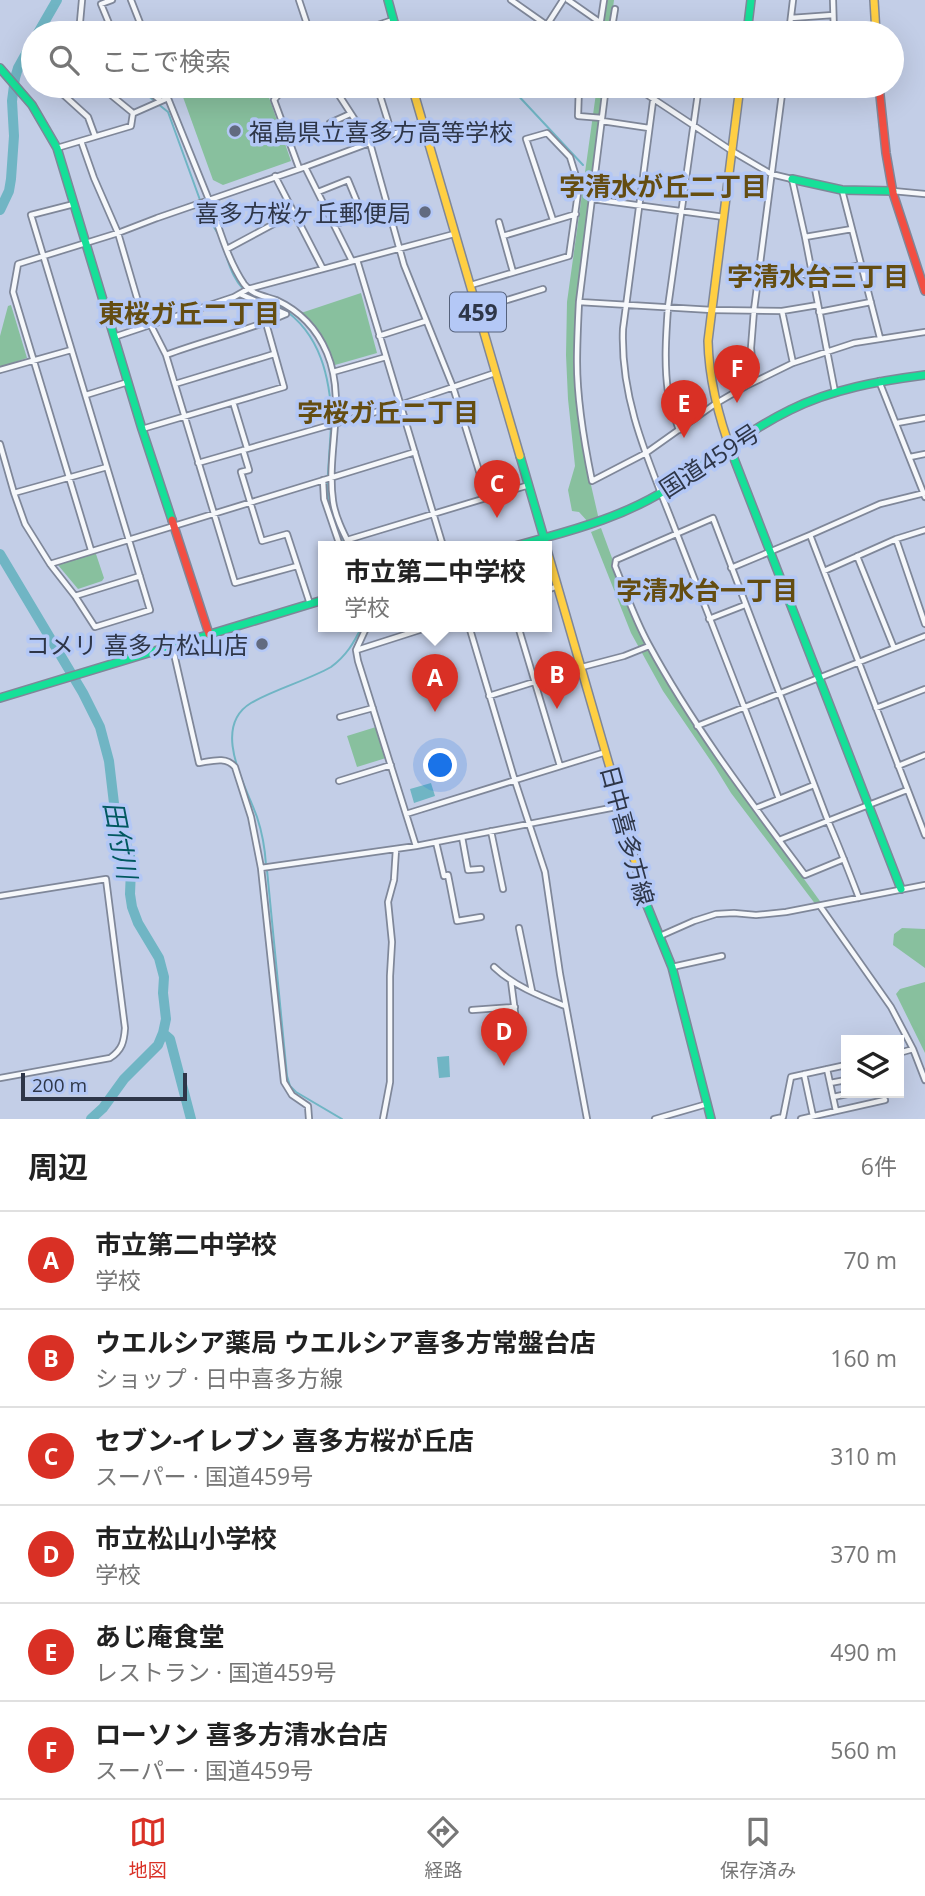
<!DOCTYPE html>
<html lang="ja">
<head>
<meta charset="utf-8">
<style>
  :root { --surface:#fff; --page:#f2f2f2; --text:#222; --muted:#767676; --line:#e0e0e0; --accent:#d93025 }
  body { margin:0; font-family:"Open Sans","Noto Sans JP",sans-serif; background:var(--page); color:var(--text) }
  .controls { position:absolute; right:21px; bottom:21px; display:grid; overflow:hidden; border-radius:0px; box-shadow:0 7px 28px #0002 }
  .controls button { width:63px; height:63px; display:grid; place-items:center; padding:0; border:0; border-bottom:2px solid var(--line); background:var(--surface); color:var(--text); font:35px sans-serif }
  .scale { position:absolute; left:21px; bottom:18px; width:166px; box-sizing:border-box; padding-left:7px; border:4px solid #2e3648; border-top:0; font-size:19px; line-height:24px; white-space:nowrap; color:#2e3648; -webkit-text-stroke:5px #b4c8f6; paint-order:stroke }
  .you { position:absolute; left:441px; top:766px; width:24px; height:24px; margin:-18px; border:5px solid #fff; border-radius:50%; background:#1a73e8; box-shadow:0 0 0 10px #1a73e833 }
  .badge { display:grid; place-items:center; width:46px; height:46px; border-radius:50%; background:var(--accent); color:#fff; font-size:23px; font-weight:700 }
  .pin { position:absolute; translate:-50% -58px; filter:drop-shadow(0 2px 4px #0008) }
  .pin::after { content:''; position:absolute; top:37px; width:24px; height:21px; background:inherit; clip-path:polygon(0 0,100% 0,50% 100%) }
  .popup { position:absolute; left:318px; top:541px; width:234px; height:91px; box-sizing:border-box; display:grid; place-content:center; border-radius:0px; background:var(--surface); filter:drop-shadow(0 2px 5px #0005); font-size:23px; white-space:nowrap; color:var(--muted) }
  .popup b { font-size:26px; color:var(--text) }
  .popup::after { content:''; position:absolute; left:50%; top:100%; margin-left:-14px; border:14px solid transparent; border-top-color:var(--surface) }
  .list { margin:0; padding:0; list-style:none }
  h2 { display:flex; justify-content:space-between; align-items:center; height:91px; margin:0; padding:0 28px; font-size:30px }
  h2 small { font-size:23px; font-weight:400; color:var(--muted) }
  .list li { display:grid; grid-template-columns:46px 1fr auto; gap:21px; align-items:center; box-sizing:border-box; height:98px; padding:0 28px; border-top:2px solid var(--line) }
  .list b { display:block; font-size:26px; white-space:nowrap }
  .list p { margin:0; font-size:23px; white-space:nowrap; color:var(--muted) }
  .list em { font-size:23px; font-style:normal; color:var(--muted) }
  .icon { flex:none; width:38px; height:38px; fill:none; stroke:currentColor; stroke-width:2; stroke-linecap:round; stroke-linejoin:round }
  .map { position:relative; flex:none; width:925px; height:1119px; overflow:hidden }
  .search { position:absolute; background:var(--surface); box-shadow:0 7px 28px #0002; left:21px; right:21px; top:21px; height:77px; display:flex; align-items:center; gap:18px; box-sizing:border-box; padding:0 24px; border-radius:38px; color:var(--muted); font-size:26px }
  .sheet { height:679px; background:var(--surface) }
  nav { display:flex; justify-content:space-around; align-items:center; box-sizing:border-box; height:98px; border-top:2px solid var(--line); background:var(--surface); font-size:19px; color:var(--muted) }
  nav a { display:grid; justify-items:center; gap:4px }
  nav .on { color:var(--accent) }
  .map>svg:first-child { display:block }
  .green { fill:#88c09e }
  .water { fill:#70b5c4 }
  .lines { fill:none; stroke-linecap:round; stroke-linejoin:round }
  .stream { stroke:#70b5c4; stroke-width:2 }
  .river { stroke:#70b5c4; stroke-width:10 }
  .street-casing { stroke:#7f8799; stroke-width:8 }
  .fast-casing { stroke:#7f8799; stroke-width:10 }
  .slow-casing { stroke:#7f8799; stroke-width:10 }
  .jam-casing { stroke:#7f8799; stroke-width:10 }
  .street { stroke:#f6f8fb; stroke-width:4.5 }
  .fast { stroke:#16e098; stroke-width:7 }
  .slow { stroke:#ffcf43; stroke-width:7 }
  .jam { stroke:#f24e42; stroke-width:7 }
  .poi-dot { fill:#626b80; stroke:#b4c8f6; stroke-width:2.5 }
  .labels { text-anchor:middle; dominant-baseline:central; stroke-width:7; stroke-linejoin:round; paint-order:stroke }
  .shield { fill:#b4c8f6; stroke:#56627c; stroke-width:2 }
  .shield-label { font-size:23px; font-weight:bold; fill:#2e3648 }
  .poi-label { font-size:24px; fill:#2e3648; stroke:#b4c8f6; text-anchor:end }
  .street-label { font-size:24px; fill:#2e3648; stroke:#b4c8f6 }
  .neighbourhood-label { font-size:26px; font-weight:bold; fill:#644d12; stroke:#b4c8f6 }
  .water-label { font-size:26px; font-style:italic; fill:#005860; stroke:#b4c8f6 }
</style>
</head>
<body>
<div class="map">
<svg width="925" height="1119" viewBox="0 0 925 1119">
  <rect width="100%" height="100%" fill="#c3cee7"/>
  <path class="green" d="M607 0H614L610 33H602Z
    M179 86H265L291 161 223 185 213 180Z
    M597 86H603L599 118 600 119 578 305 580 418 586 463 599 520 589 523 579 512 572 511 568 490 575 466 568 399 566 355 567 302Z
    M361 293 377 353 335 365C326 342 321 328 301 313Z
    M11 305 27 358 0 367V336L8 306Z
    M601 528 634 618 692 723 822 904 816 905 731 793 715 767 663 691 631 633 591 532Z
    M95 551 104 578 102 581 78 589 58 565 59 563Z
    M376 727 386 758 357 767 347 736Z
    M902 928 925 929V968L893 945 894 934Z
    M925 982V1053L896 994 900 989Z"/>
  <path class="water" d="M431 783 435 796 414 803 410 789Z
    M449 1056 450 1077 439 1078 437 1057Z"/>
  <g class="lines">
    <path class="stream" d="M44 24 61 33
      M136 86 168 112 200 200
      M511 86 513 90 583 165
      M201 206 220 237
      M223 246C228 262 235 288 252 295 262 300 273 302 282 308 321 334 330 378 332 422
      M330 509 327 488 331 427
      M336 527 344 546
      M266 865C265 848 262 832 257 817 245 784 211 727 251 703 275 689 306 681 331 667 346 656 354 643 362 626
      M267 870 287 1076 290 1086 296 1092 342 1119"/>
    <path class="river" d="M38 33 57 0
      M0 210 9 191 11 179 14 136 12 101 15 78 18 68 33 41
      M0 554 83 693 100 727 109 761 115 812 130 855 131 869 130 894 132 907 138 923 159 958 164 977 163 993 166 1019 163 1033 158 1045 124 1079 103 1108 91 1119
      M163 1033 170 1039 191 1119"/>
    <g class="street-casing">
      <path id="street" d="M112 0 101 4 113 33
        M131 0 144 33
        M299 0 310 33
        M511 0 558 33
        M568 0 601 23
        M833 0 834 33
        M791 18 833 15
        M547 25 563 0
        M79 33 82 0
        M354 33 393 20
        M599 33 604 0
        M611 33 615 9
        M705 33V32
        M789 33 793 0
        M57 86 56 88 88 117 95 136
        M100 86 133 113
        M142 86 160 100
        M163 86C178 124 194 162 209 200 219 227 227 259 244 284 252 295 265 296 276 300 300 311 317 329 327 353 347 401 326 451 333 501 335 516 343 532 350 546
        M333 86 370 143 404 265 453 387 487 497
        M377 86 392 134
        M579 86 578 116 602 118
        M606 86 579 302C578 322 577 342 577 362 577 401 584 442 592 481L646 453 715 404 746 386 793 363 854 343 925 332
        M634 86 732 151 771 174 792 179 805 237 835 392
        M655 86 623 329C620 403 651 466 677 534 711 622 746 710 779 799L814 785
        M740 88 782 93 857 86
        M134 113 168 98
        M602 121 649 128
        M330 123 350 114
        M81 141 94 178 118 233 137 298 166 355 235 583 297 566
        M57 148 131 126 133 113
        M305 167 352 261
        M299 168 274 100 279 94 302 86
        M275 176 323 269
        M842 190 880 338
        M893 191 925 194
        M318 192 348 180 362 214
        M592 199 724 217
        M499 222 513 272
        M334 225 362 214 391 217
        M503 236 576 214
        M805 237 852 229
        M227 249 294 213
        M357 260 443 546
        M759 273 812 275 861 265
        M471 285 569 256 579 186 570 157 547 133 526 139 553 220
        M240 294 286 314
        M579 302 712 310 782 311 793 363
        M478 309 543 289
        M782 311 818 305
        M819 312 871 302
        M379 336 426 321
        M114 337 234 297 248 289 454 234
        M166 355C206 340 247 331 286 314
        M0 370 71 350
        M333 372 386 357
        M879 381 925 497
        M754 382 751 348 754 310 783 86
        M175 384 274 354
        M86 395 128 382
        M233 402 247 448
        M897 423 925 418
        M142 429 284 387 266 323
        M679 430C675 418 670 405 668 392 664 364 666 335 668 307L699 86
        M0 444 14 493 25 524 50 564 75 596 95 627 150 610 31 215 74 204
        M243 450 249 470 241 472 262 541 287 534 310 604
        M910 457 925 454
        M198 463 400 405 495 373
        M323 480 324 499 340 546
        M14 493 107 467
        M810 535 925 835
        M896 539 925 624
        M347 540 529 485
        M91 550 13 292 18 264 118 233 157 218 305 167 423 123
        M857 556 894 648
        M50 564 415 452
        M731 568 810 535 880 504 925 493
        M824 571 896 539 925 530
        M547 590 558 586
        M75 596 140 576
        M709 619 745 605
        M367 626 356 650 358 661 416 846
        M469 626 515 781 545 872 560 974 587 1119
        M518 626 560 766
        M172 645 199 763C212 761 226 756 235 767L251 817 261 868 284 1082 292 1095 308 1106 309 1119
        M357 650 432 626
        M489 696 582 667 624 656 649 646
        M876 708 925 689
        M340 717 373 708
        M697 726 925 636
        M898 766 925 755
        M339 781 391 765
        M756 808 779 799
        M406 814 606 752
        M491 831 503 889
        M462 837 468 870 481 869
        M779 840 907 790
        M436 842 444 876 448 875 457 921 481 917
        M844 859 805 875C750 801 693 726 649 645 635 620 626 593 615 566L616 560 713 518 828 821C839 846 849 872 859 898
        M261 868 416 846 621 806
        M0 896 106 879 125 1028C124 1042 122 1050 110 1058L0 1078
        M820 906 891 1007 913 1049 925 1080
        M519 928 532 991
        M660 936 694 921 716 914 734 913 756 915 786 912 925 885
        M494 967C514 986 540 996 565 1006
        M672 967 722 956
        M511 981 516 1020
        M472 1010 515 1007
        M899 1053 913 1049
        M827 1069 836 1111
        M804 1074 813 1116
        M830 1083 846 1080
        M833 1097 852 1093
        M383 1119 390 1082V976L392 942 388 902 394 880 396 849
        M655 1119 707 1104
        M774 1119 783 1117 791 1077 846 1065
        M801 1119 885 1100"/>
    </g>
    <g class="fast-casing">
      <path id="fast" d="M388 0 397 33
        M747 33 751 0
        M0 68 32 105 57 148 142 429 172 520
        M792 179 842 190 893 191
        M520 456 544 538C584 527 623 515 659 494 704 467 743 433 790 410 832 389 879 381 925 375
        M733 456 901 889
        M515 546 544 538 546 546
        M0 698 323 600
        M637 870 646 903 672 967 711 1119"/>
    </g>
    <g class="slow-casing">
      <path id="slow" d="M874 0 876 33
        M412 86 520 456
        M733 456C719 419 709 381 708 341L740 86
        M547 550 621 806 637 870"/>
    </g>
    <g class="jam-casing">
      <path id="jam" d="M879 86 886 153 893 193 925 291
        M172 520 209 634"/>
    </g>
    <use href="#street" class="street"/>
    <use href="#fast" class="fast"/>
    <use href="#slow" class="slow"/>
    <use href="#jam" class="jam"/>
  </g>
  <g class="poi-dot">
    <circle cx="235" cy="131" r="7"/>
    <circle cx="425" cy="212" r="7"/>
    <circle cx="262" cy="644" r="7"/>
  </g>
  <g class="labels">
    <rect class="shield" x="450" y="292.5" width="56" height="39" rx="5"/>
    <g class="shield-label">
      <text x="478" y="312">459</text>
    </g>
    <g class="poi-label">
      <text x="249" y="131" text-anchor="start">福島県立喜多方高等学校</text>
      <text x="411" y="212">喜多方桜ヶ丘郵便局</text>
      <text x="248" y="644">コメリ 喜多方松山店</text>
    </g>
    <g class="street-label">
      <text transform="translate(709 460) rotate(-33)">国道459号</text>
      <text transform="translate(628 835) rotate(75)">日中喜多方線</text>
    </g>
    <g class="neighbourhood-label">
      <text x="663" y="186">字清水が丘二丁目</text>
      <text x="818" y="276">字清水台三丁目</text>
      <text x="189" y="313">東桜ガ丘二丁目</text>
      <text x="388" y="412">字桜ガ丘二丁目</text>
      <text x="707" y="590">字清水台一丁目</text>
    </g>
    <g class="water-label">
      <text transform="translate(121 840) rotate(79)">田付川</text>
    </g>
  </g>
</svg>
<div class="controls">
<button><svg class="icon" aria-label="layers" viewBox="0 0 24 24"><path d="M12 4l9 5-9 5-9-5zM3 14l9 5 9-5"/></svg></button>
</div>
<div class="scale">200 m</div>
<div class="you"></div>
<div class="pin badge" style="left:435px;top:712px">A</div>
<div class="popup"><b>市立第二中学校</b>学校</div>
<div class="pin badge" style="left:557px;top:709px">B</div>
<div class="pin badge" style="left:497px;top:518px">C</div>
<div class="pin badge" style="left:504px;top:1066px">D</div>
<div class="pin badge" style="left:684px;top:438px">E</div>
<div class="pin badge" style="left:737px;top:403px">F</div>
<div class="search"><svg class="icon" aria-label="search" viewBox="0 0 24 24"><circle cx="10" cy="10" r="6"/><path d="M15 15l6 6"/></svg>ここで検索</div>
</div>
<section class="sheet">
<h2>周辺<small>6件</small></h2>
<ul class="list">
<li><span class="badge">A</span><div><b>市立第二中学校</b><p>学校</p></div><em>70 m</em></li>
<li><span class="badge">B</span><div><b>ウエルシア薬局 ウエルシア喜多方常盤台店</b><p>ショップ · 日中喜多方線</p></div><em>160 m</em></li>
<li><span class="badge">C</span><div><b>セブン-イレブン 喜多方桜が丘店</b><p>スーパー · 国道459号</p></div><em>310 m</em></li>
<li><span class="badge">D</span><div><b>市立松山小学校</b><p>学校</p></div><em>370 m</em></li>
<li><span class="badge">E</span><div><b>あじ庵食堂</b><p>レストラン · 国道459号</p></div><em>490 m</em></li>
<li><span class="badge">F</span><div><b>ローソン 喜多方清水台店</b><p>スーパー · 国道459号</p></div><em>560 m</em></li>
</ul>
</section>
<nav>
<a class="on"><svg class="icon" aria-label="map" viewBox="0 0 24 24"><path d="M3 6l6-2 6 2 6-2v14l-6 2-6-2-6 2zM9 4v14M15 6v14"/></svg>地図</a>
<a><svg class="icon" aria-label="directions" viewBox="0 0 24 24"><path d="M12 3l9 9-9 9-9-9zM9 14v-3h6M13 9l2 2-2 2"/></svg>経路</a>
<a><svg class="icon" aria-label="saved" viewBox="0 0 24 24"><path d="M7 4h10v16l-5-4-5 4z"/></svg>保存済み</a>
</nav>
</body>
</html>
